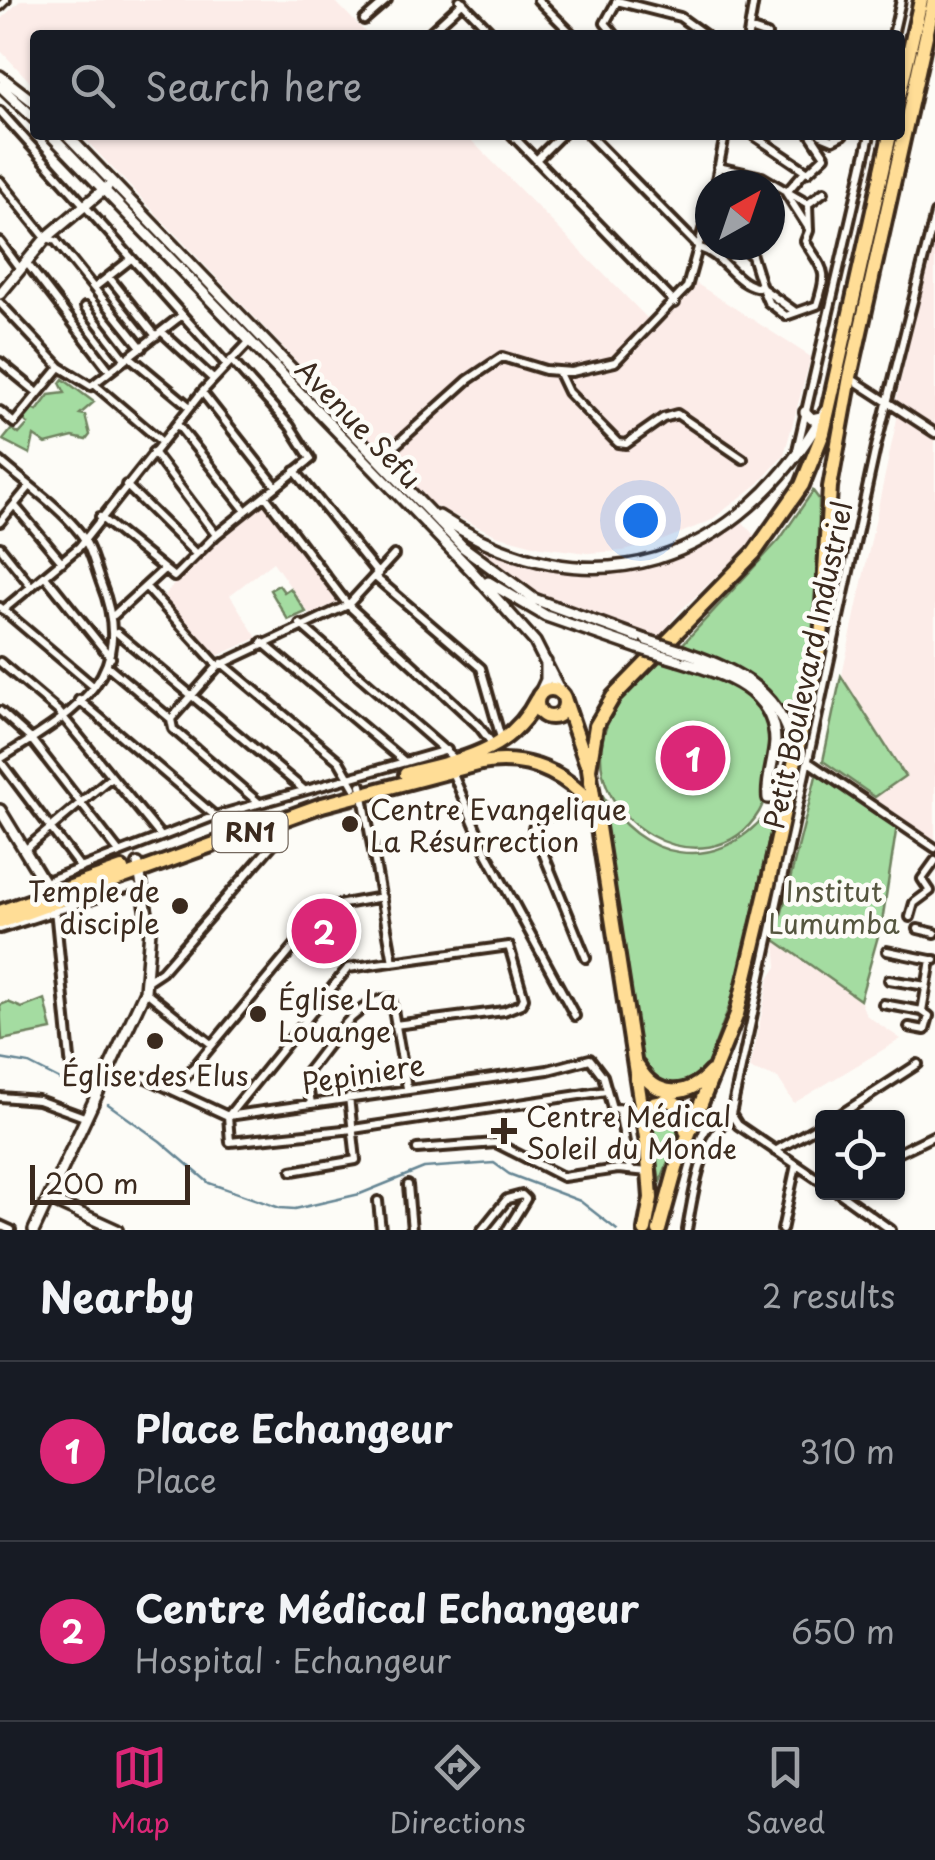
<!DOCTYPE html>
<html lang="en">
<head>
<meta charset="utf-8">
<style>
  :root { --surface:#171b24; --page:#20242c; --text:#f1f3f6; --muted:#9ea1a6; --line:#363941; --accent:#db2777 }
  body { margin:0; font-family:"Playpen Sans",sans-serif; background:var(--page); color:var(--text) }
  .controls { position:absolute; right:30px; bottom:30px; display:grid; overflow:hidden; border-radius:10px; box-shadow:0 2px 8px #0004 }
  .controls button { width:90px; height:90px; display:grid; place-items:center; padding:0; border:0; border-bottom:2px solid var(--line); background:var(--surface); color:var(--text); font:50px sans-serif }
  .compass { position:absolute; left:695px; top:170px; width:90px; height:90px; border-radius:50%; background:var(--surface); box-shadow:0 2px 8px #0004; rotate:40deg }
  .scale { position:absolute; left:30px; bottom:25px; width:160px; box-sizing:border-box; padding-left:10px; border:5px solid #3b2a1e; border-top:0; font-size:28px; line-height:35px; white-space:nowrap; color:#3b2a1e; -webkit-text-stroke:8px #fdfcf7; paint-order:stroke }
  .you { position:absolute; left:640px; top:520px; width:35px; height:35px; margin:-25px; border:8px solid #fff; border-radius:50%; background:#1a73e8; box-shadow:0 0 0 15px #1a73e833 }
  .badge { display:grid; place-items:center; width:65px; height:65px; border-radius:50%; background:var(--accent); color:#fff; font-size:32px; font-weight:700 }
  .pin { position:absolute; translate:-50% -50%; border:5px solid #fff; box-shadow:0 2px 10px #0006 }
  .list { margin:0; padding:0; list-style:none }
  h2 { display:flex; justify-content:space-between; align-items:center; height:130px; margin:0; padding:0 40px; font-size:42px }
  h2 small { font-size:32px; font-weight:400; color:var(--muted) }
  .list li { display:grid; grid-template-columns:65px 1fr auto; gap:30px; align-items:center; box-sizing:border-box; height:180px; padding:0 40px; border-top:2px solid var(--line) }
  .list b { display:block; font-size:38px; white-space:nowrap }
  .list p { margin:0; font-size:32px; white-space:nowrap; color:var(--muted) }
  .list em { font-size:32px; font-style:normal; color:var(--muted) }
  .icon { flex:none; width:55px; height:55px; fill:none; stroke:currentColor; stroke-width:2; stroke-linecap:round; stroke-linejoin:round }
  .map { position:relative; flex:none; width:935px; height:1230px; overflow:hidden }
  .search { position:absolute; background:var(--surface); box-shadow:0 2px 8px #0004; left:30px; right:30px; top:30px; height:110px; display:flex; align-items:center; gap:25px; box-sizing:border-box; padding:0 35px; border-radius:10px; color:var(--muted); font-size:38px }
  .sheet { height:490px; background:var(--surface) }
  nav { display:flex; justify-content:space-around; align-items:center; box-sizing:border-box; height:140px; border-top:2px solid var(--line); background:var(--surface); font-size:28px; color:var(--muted) }
  nav a { display:grid; justify-items:center; gap:5px }
  nav .on { color:var(--accent) }
  .map>svg:first-child { display:block }
  .built { fill:#fcece8 }
  .green { fill:#a4dca1; stroke:#708360; stroke-width:2.5 }
  .lines { fill:none; stroke-linecap:round; stroke-linejoin:round }
  .stream { stroke:#668694; stroke-width:2.5 }
  .street-casing { stroke:#3b2a1e; stroke-width:14 }
  .secondary-casing { stroke:#3b2a1e; stroke-width:16 }
  .highway-casing { stroke:#3b2a1e; stroke-width:20 }
  .street { stroke:#fdfcf7; stroke-width:6 }
  .secondary { stroke:#fdfcf7; stroke-width:9 }
  .highway { stroke:#ffdd96; stroke-width:12 }
  .secondary-bridge-casing { stroke:#3b2a1e; stroke-width:16; stroke-linecap:butt }
  .secondary-bridge { stroke:#fdfcf7; stroke-width:9 }
  .poi-dot { fill:#3b2a1e; stroke:#fdfcf7; stroke-width:4 }
  .labels { text-anchor:middle; dominant-baseline:central; stroke-width:9; stroke-linejoin:round; paint-order:stroke }
  .shield { fill:#fdfcf7; stroke:#75695f; stroke-width:2.5 }
  .shield-label { font-size:25px; font-weight:bold; fill:#3b2a1e }
  .street-label { font-size:28px; fill:#3b2a1e; stroke:#fdfcf7 }
  .poi-label { font-size:28px; fill:#3b2a1e; stroke:#fdfcf7; text-anchor:start }
  .park-label { font-size:28px; fill:#55563f; stroke:#fdfcf7 }
</style>
</head>
<body>
<div class="map">
<svg width="935" height="1230" viewBox="0 0 935 1230">
  <rect width="100%" height="100%" fill="#fdfcf7"/>
  <filter id="ink" filterUnits="userSpaceOnUse"><feTurbulence type="fractalNoise" baseFrequency=".01" numOctaves="2"/><feDisplacementMap in="SourceGraphic" scale="20" xChannelSelector="R" yChannelSelector="G"/><feConvolveMatrix kernelMatrix="1 2 1 2 8 2 1 2 1" color-interpolation-filters="sRGB"/></filter>
  <g filter="url(#ink)">
    <path class="built" d="M21 0H334L368 35H35V87L0 50V20Z
      M81 135H466L651 322 694 282 811 357 784 455 759 483 710 521 654 544 623 551 587 553 541 547 496 535 434 506Z
      M935 231V426L896 400Z
      M898 414 935 439V846L822 769Z
      M264 501 342 600 310 615 273 562 230 595 257 638 213 658 162 599 189 565Z
      M743 522 756 538 679 612 659 637 529 591 475 552 481 545 514 558 593 572 644 567 689 553Z
      M775 940 860 1000 866 1015 901 1039 794 1103 778 1078 750 1069 769 979 777 967Z"/>
    <path class="green" d="M63 379 94 402 80 414 85 415 90 435 86 440 73 437 46 444 34 436 30 454 3 440 12 429 19 434 28 424 21 417 30 407 37 411 49 395 65 393 60 383Z
      M813 491 819 499 818 620 796 725C760 674 739 665 681 646L780 539Z
      M279 585 284 592 290 588 306 612 288 620 270 590Z
      M660 660C711 675 773 687 770 752 769 770 768 797 759 812 709 895 571 820 607 725 617 699 640 680 660 660Z
      M841 676 905 776 875 797 823 761Z
      M817 772 897 825 882 922 860 1000 775 940Z
      M601 793C640 860 715 877 767 813L774 817 735 991 705 1071 682 1087 661 1085 642 1062Z
      M45 999 52 1030 2 1040 0 1005 8 1002 22 1008Z
      M662 1104 681 1110 683 1124 660 1182 650 1121Z"/>
    <g class="lines">
      <path class="stream" d="M0 1059 29 1064 84 1092
        M108 1104 160 1141 209 1183 280 1208 295 1209 360 1194 424 1168 494 1163 509 1174 580 1201 617 1230"/>
      <g class="street-casing">
        <path id="street" d="M460 0 494 35
          M538 0 573 35
          M0 6 6 0
          M364 20 387 0
          M749 29 767 35
          M427 35 463 2
          M615 35 605 23 617 1 680 17 705 35
          M748 35 754 0
          M893 35 901 0
          M0 111 227 365
          M512 135 675 303
          M589 135 700 248C725 255 734 286 762 288L768 302 786 316 817 305C829 268 823 271 805 241L809 231 808 204
          M753 135 808 172 825 156 811 135
          M821 135 833 140 843 135
          M536 160 561 135
          M718 167 762 177 808 204 824 192
          M805 171 786 193 809 229
          M0 181 46 238 56 241 142 348
          M715 185 725 135
          M0 242 20 269
          M740 245 752 256 762 288 794 311
          M26 262 110 371
          M109 277 156 336
          M94 288 131 259
          M0 303 60 367 91 386 181 316
          M85 307 126 360
          M162 332 213 379
          M130 357 190 407
          M0 362 38 393
          M558 371 568 392 618 443 626 444 663 418 677 414 743 459
          M852 379 935 433
          M94 384 162 442
          M202 392 276 486
          M0 411 14 423 60 367
          M177 424 246 511
          M797 450 870 135
          M153 452 216 535
          M379 460 468 380 502 357 545 370 572 372 615 362 687 287 710 205
          M0 461C26 484 59 506 80 533 91 547 95 567 101 583 139 678 73 713 0 759
          M295 471 378 574
          M126 485 195 553
          M265 496 348 605 478 725 494 746
          M15 506 62 562
          M100 517 174 577 216 535 311 459 290 426 231 360
          M0 522 29 487
          M0 547 31 586
          M45 576 111 658
          M375 577 481 668 501 738
          M146 587 218 666
          M0 607 93 686
          M3 610 79 547 202 392 250 341
          M114 615 163 570
          M300 624 457 761
          M117 633 303 789
          M262 642 405 762
          M0 662 58 711 159 834
          M222 663 339 761 354 787
          M109 667 171 719
          M79 700 215 816
          M0 711 31 739 118 851
          M171 719 218 666 348 605 394 555
          M171 719 173 729 259 803
          M0 761 80 867
          M810 763 935 848
          M452 772 486 852 575 1016
          M361 785 393 962
          M27 848 110 778
          M47 881 215 816 447 750
          M55 909 72 1079
          M910 917 914 903 930 891 922 879 935 861
          M0 929 133 886
          M918 929 935 933
          M887 951 931 960
          M586 958 533 828 539 818 593 806
          M889 980 926 986
          M147 981 162 971 273 844 264 826
          M145 991 211 1044
          M883 1004 922 1011 931 960H935
          M395 1025 504 1011 521 1004 524 998 509 946 348 968 228 1116 230 1142 353 1129 606 1091
          M909 1027 925 1030 929 1016 922 1011
          M144 1077 228 1116 548 1070 590 1059 603 1076 612 1108 640 1109
          M174 1091 327 907 382 897
          M0 1097 38 1100 87 1118
          M311 1104 306 1073C329 1046 353 1001 391 998L407 1088
          M619 1111 630 1169
          M835 1118 918 1064
          M417 1149 496 1143 563 1177 618 1169 648 1172
          M775 1151 822 1124
          M898 1153 935 1135
          M292 1171 356 1160 349 1097
          M822 1182 738 1125 731 1114 876 447 935 214
          M408 1185 412 1230
          M838 1192 891 1230
          M378 1201 381 1230
          M0 1225 11 1230
          M482 1230 507 1199 522 1195 526 1199 507 1230
          M687 1230C693 1196 700 1137 732 1117
          M782 1230 796 1165"/>
      </g>
      <g class="secondary-casing">
        <path id="secondary" d="M0 76 35 103
          M0 86 35 119
          M51 135 470 569 535 642 564 699
          M67 135 463 547 534 599 646 640
          M0 294 46 238 107 187
          M805 412 812 419 821 417
          M439 516C591 617 739 563 825 411
          M488 582 546 616 638 648
          M685 652C739 671 786 693 793 757
          M678 660C720 673 775 688 775 742 774 761 766 781 768 798H775L788 776
          M539 695 546 680V662
          M0 810 53 897
          M49 1199 117 1230
          M34 1230 145 991 150 930 138 864"/>
      </g>
      <g class="highway-casing">
        <path id="highway" d="M900 92 921 0
          M537 703a14 14 0 1 1 28 0a14 14 0 1 1-28 0Z
          M565 701 586 762
          M406 774C459 760 510 753 537 699
          M0 912 122 869
          M0 922 322 805 481 763C525 755 562 771 592 804
          M638 1067C656 1099 688 1098 711 1072
          M646 1123 653 1104 671 1100 686 1111V1131
          M645 1230 651 1198 647 1144 589 769 596 726 613 697 754 553 802 485 823 433 890 135
          M659 1230 679 1158 737 1014 769 880 821 640 830 487 850 377 934 0"/>
      </g>
      <use href="#street" class="street"/>
      <use href="#secondary" class="secondary"/>
      <use href="#highway" class="highway"/>
      <g class="secondary-bridge-casing">
        <path id="secondary-bridge" d="M646 640 685 652
          M638 648 678 660"/>
      </g>
      <use href="#secondary-bridge" class="secondary-bridge"/>
    </g>
  </g>
  <g class="poi-dot">
    <circle cx="350" cy="824" r="10"/>
    <circle cx="180" cy="906" r="10"/>
    <circle cx="258" cy="1014" r="10"/>
    <circle cx="155" cy="1041" r="10"/>
    <path d="M499 1116h10v10h10v10h-10v10h-10v-10h-10v-10h10z"/>
  </g>
  <g class="labels">
    <rect class="shield" x="212.5" y="812" width="75" height="40" rx="8"/>
    <g class="shield-label">
      <text x="250" y="832">RN1</text>
    </g>
    <g class="street-label">
      <text transform="translate(359 423) rotate(46)">Avenue Sefu</text>
      <text transform="translate(807 665) rotate(-78)">Petit Boulevard Industriel</text>
      <text transform="translate(363 1073) rotate(-9)">Pepiniere</text>
    </g>
    <g class="poi-label">
      <text x="370" y="808">Centre Evangelique<tspan x="370" dy="32">La Résurrection</tspan></text>
      <text x="160" y="890" text-anchor="end">Temple de<tspan x="160" dy="32">disciple</tspan></text>
      <text x="278" y="998">Église La<tspan x="278" dy="32">Louange</tspan></text>
      <text x="155" y="1074" text-anchor="middle">Église des Elus</text>
      <text x="526" y="1115">Centre Médical<tspan x="526" dy="32">Soleil du Monde</tspan></text>
    </g>
    <g class="park-label">
      <text x="834" y="890">Institut<tspan x="834" dy="32">Lumumba</tspan></text>
    </g>
  </g>
</svg>
<div class="controls">
<button><svg class="icon" aria-label="locate" viewBox="0 0 24 24"><circle cx="12" cy="12" r="6"/><path d="M12 2v4M12 18v4M2 12h4M18 12h4"/></svg></button>
</div>
<svg class="compass" viewBox="-18 -18 36 36"><path d="M0-13l5 13h-10z" fill="#e53935"/><path d="M0 13l5-13h-10z" fill="#9ea1a6"/></svg>
<div class="scale">200 m</div>
<div class="you"></div>
<div class="pin badge" style="left:693px;top:758px">1</div>
<div class="pin badge" style="left:324px;top:931px">2</div>
<div class="search"><svg class="icon" aria-label="search" viewBox="0 0 24 24"><circle cx="10" cy="10" r="6"/><path d="M15 15l6 6"/></svg>Search here</div>
</div>
<section class="sheet">
<h2>Nearby<small>2 results</small></h2>
<ul class="list">
<li><span class="badge">1</span><div><b>Place Echangeur</b><p>Place</p></div><em>310 m</em></li>
<li><span class="badge">2</span><div><b>Centre Médical Echangeur</b><p>Hospital · Echangeur</p></div><em>650 m</em></li>
</ul>
</section>
<nav>
<a class="on"><svg class="icon" aria-label="map" viewBox="0 0 24 24"><path d="M3 6l6-2 6 2 6-2v14l-6 2-6-2-6 2zM9 4v14M15 6v14"/></svg>Map</a>
<a><svg class="icon" aria-label="directions" viewBox="0 0 24 24"><path d="M12 3l9 9-9 9-9-9zM9 14v-3h6M13 9l2 2-2 2"/></svg>Directions</a>
<a><svg class="icon" aria-label="saved" viewBox="0 0 24 24"><path d="M7 4h10v16l-5-4-5 4z"/></svg>Saved</a>
</nav>
</body>
</html>
